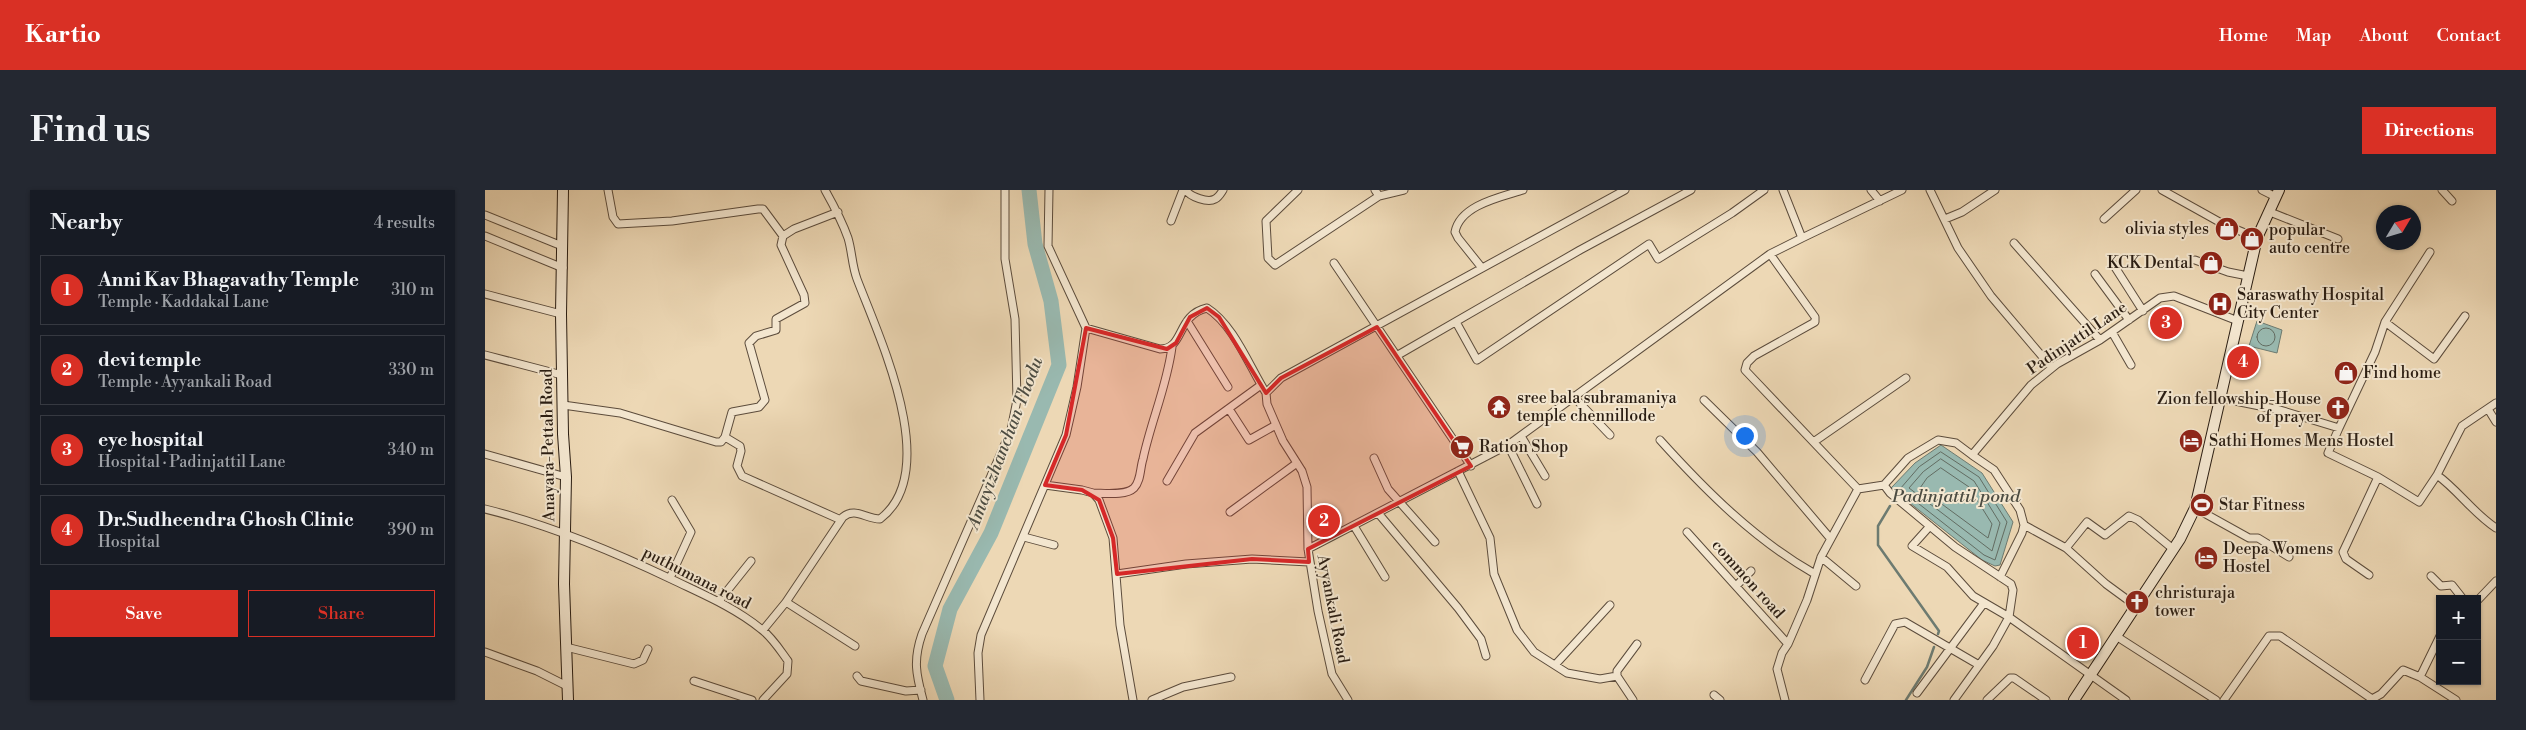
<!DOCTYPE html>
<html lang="en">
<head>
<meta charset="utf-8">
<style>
  :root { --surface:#171b24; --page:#242831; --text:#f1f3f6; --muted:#9ea1a6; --line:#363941; --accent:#d93025 }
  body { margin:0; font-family:"Libre Bodoni",serif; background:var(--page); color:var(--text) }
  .controls { position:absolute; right:15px; bottom:15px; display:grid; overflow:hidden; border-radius:0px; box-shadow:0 1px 4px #0004 }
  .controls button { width:45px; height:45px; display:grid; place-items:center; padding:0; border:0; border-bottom:1px solid var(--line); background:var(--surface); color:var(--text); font:25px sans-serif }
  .compass { position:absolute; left:1891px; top:15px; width:45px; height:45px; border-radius:50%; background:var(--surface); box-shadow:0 1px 4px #0004; rotate:52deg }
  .you { position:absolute; left:1259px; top:245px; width:18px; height:18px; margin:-12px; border:4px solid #fff; border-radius:50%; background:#1a73e8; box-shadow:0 0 0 8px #1a73e833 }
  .badge { display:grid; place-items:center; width:32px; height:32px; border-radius:50%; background:var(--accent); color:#fff; font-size:16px; font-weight:700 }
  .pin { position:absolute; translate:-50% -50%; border:2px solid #fff; box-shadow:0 1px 5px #0006 }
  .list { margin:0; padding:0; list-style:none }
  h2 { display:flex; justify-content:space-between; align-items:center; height:65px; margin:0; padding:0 20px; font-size:21px }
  h2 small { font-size:16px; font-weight:400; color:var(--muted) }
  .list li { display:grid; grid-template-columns:32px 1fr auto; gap:15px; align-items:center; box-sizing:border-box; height:70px; margin:0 10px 10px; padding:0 10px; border:1px solid var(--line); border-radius:0px }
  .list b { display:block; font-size:19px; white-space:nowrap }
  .list p { margin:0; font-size:16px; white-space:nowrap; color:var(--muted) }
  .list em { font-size:16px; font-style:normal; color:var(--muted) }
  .actions { display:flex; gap:10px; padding:15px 20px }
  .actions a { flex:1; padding:11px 0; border:1px solid var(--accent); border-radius:0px; text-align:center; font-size:18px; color:var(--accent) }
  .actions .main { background:var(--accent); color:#fff }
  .map { position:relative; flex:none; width:2011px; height:510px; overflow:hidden; border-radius:0px }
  header { display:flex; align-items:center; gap:30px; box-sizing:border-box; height:70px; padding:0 25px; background:var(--accent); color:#fff }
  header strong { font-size:24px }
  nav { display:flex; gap:28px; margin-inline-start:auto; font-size:18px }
  .intro { display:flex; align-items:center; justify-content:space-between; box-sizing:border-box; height:120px; padding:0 30px }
  h1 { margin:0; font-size:35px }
  .button { padding:12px 22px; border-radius:0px; background:var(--accent); color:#fff; font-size:18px; font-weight:700 }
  main { display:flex; gap:30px; padding:0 30px }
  aside { flex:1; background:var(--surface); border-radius:0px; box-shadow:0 1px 4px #0004 }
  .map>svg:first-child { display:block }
  .water { fill:#99b9b0; stroke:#6d7b71 }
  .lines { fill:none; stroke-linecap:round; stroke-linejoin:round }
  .shore { stroke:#626c62; stroke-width:1 }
  .stream { stroke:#6d7b71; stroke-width:2.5 }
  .river { stroke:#99b9b0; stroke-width:15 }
  .street-casing { stroke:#5c4c3c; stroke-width:9 }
  .secondary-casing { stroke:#2b1e13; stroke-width:12 }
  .street { stroke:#f3e6cf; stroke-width:7 }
  .secondary { stroke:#f3e6cf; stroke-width:10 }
  .marked { fill:#d62828; fill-opacity:0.2; stroke:#d62828; stroke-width:4; stroke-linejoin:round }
  .labels { text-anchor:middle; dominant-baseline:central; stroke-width:4; stroke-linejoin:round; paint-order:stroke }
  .poi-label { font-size:16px; fill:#2b1e13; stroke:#f3e6cf; text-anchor:start }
  .street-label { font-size:16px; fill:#2b1e13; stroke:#f3e6cf }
  .water-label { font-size:18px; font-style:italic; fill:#4c4c42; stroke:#f3e6cf }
</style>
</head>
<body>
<header>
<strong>Kartio</strong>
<nav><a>Home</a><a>Map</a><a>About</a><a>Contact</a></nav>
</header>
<div class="intro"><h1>Find us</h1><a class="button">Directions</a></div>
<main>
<aside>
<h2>Nearby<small>4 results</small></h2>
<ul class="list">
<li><span class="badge">1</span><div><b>Anni Kav Bhagavathy Temple</b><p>Temple · Kaddakal Lane</p></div><em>310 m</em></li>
<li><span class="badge">2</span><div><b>devi temple</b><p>Temple · Ayyankali Road</p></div><em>330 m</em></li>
<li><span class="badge">3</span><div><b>eye hospital</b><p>Hospital · Padinjattil Lane</p></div><em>340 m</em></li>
<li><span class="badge">4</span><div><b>Dr.Sudheendra Ghosh Clinic</b><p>Hospital</p></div><em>390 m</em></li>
</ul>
<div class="actions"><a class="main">Save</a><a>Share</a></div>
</aside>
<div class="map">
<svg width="2011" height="510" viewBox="0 0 2011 510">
  <rect width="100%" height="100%" fill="#edd8b5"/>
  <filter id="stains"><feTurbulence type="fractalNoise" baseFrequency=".004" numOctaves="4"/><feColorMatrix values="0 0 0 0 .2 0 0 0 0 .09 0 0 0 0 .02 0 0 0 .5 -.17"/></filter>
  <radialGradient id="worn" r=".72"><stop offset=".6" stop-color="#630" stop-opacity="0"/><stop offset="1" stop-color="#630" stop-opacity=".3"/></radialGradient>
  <path class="water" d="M1772 131 1797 140 1792 163 1764 156Z
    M1456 255 1497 283 1528 332 1515 375 1510 376 1497 370 1406 298 1430 273Z"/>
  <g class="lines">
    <path class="shore" d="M1772 147a9 9 0 1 1 18 0a9 9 0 1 1-18 0Z
      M1456 262 1494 287 1522 332 1510 370 1499 365 1415 299 1434 277Z
      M1456 269 1489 291 1515 333 1507 361 1424 298 1438 282Z
      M1456 278 1484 297 1507 334 1503 348 1435 298 1442 288Z"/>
    <path class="stream" d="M1405 316 1393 336V355L1454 441 1453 444
      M1421 510 1442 477 1449 457"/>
    <path class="river" d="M462 510 450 476 465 419 506 343 574 175 566 111 550 54 544 0"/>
    <g class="street-casing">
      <path id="street" d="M123 0 128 27 133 34 187 31 273 19H278L298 46
        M701 0C705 7 723 13 730 9 734 7 736 3 738 0
        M813 0 781 31 783 68 790 75 894 6 890 0
        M1386 0 1395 11
        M1445 0 1473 58 1506 106 1567 178
        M1677 0 1738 34 1772 48
        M1777 0 1791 7
        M1957 0 1967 11
        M894 6 919 0
        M1785 22 1853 49
        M0 25 77 56
        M1460 29 1477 22 1510 0
        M1619 29 1651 0
        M686 31 698 0
        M0 46 78 78
        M1317 48 1417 0
        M1529 53 1615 150
        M1285 64 1330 127V132L1269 166 1262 173 1260 180 1373 299
        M1710 70 1743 82 1763 86
        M849 73 986 276
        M1628 74 1658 121
        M997 78 973 48 970 42C975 15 1016 7 1038 0
        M1610 84 1644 130
        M0 104 76 124
        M702 131 743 197
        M971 132 992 170 1164 54 1173 69 1247 23 1279 0
        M1900 132 1949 169 1980 126
        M601 138 675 159C700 159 691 125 722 118 749 135 764 176 781 203
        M1627 142 1646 175
        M0 165 77 185
        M913 165 1095 60 1206 0
        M1088 206 1125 245
        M1735 208 1795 220 1854 238 1890 162 1900 132 1945 62
        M1219 210 1272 262 1345 348
        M78 215 135 223 231 252H236L240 247 247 222 274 217 280 210 264 153 271 146 291 140V129L320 113 319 105 296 55 298 46 309 39 353 22
        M744 219 764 250 791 235
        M2003 219 2011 232
        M1854 238 1843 263 1893 287 1934 312 1952 285C1974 301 1988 323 2011 338
        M1036 246 1060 286
        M240 247 255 256 256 261 252 276 257 286 356 330
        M1175 250C1221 301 1270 350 1330 384
        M1330 251 1421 188
        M1023 255 1052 314
        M0 264 81 287
        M1487 265 1509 280 1535 320 1539 335 1537 343 1515 387
        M889 268 903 299 950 352
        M973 281 1005 348 1009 384 1032 440 1049 462 1082 483 1115 489 1132 486
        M1952 285 1977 236 2011 213
        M682 291 710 243 776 195
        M560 295 597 300 608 303 614 310 628 348 635 435 648 510
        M1399 295 1423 268 1453 250 1471 253 1487 265 1546 195 1572 174 1615 150 1675 108 1689 106 1753 131
        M1399 295 1405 303 1470 357 1526 394 1528 400 1524 427 1641 510
        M608 303C619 303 641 306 649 298 656 291 655 278 658 269 666 231 682 196 687 157
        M1710 318 1764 348H1773L1804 367
        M0 319C65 335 125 360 186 389 217 404 249 417 276 439 287 447 295 460 303 471L302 484 278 510
        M745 322 812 273
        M893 323 973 418 996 449 1001 466
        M1539 335 1581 358
        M869 336 900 387
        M1445 336 1427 356 1462 377 1488 406 1524 427 1508 456 1469 510
        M1202 342 1303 454
        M539 347 569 355
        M823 359 1023 255 1285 64 1317 48 1298 0
        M1336 367 1371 396
        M632 384 701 374 767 369 824 372
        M1884 385 1861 369 1858 362 1893 287
        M1946 386 1956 396 1967 395 1978 409
        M185 388 206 342 187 310
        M1251 396 1266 381
        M234 411 266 371
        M1992 411 2011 391
        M301 412 370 456
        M1651 416 1621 394 1581 358 1602 332 1620 345 1644 326 1653 330 1688 359
        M278 440 301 412 358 327C370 317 381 329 395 329 458 281 394 147 372 89 367 76 367 61 363 48 357 31 349 16 340 0
        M1631 446 1731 510
        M81 457 149 474 158 470 163 459
        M0 462 52 481 82 496
        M1070 475 1125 415
        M372 486 376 491 421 501 436 500
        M1935 487 1971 510
        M1380 490 1410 434 1420 432 1494 475
        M209 491 267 510
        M1432 503 1499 413
        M1229 505 1235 510
        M438 510C431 484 428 470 437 444L526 240 532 210 530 129 520 69V0
        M495 510 493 463 496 445 581 245 592 197 601 138 563 56 564 0
        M667 510 698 497 746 487
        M863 510 847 484 833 421 823 359 822 297 817 281 798 251 782 214 781 203 796 188 1140 0
        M1148 510 1132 486V481L1152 454
        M1300 510 1292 479 1297 463 1303 454 1322 410 1336 367 1373 299 1399 295
        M1502 510 1525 488H1529L1561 510
        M1739 510 1784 446H1795L1887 509 1896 504 1918 480 1935 487 1955 446"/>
    </g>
    <g class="secondary-casing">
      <path id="secondary" d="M78 0 76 124 78 244 81 287 79 394 83 510
        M1589 510 1695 349 1710 318 1772 48 1794 0"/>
    </g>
    <use href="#street" class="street"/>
    <use href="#secondary" class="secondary"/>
  </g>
  <path class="marked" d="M722 118 734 127 781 203 796 188 892 137 986 276 823 359 824 372 767 369 632 384 628 348 614 310 597 300 560 295 581 245 601 138 682 159 691 153 705 127Z"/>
  <defs>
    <g id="shop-disc" transform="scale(1.25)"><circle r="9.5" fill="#8f2418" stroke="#f3e6cf"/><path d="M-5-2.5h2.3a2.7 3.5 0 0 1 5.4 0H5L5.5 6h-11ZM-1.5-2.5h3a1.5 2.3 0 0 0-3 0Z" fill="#fff"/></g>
    <g id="hospital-disc" transform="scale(1.25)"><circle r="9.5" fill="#8f2418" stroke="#f3e6cf"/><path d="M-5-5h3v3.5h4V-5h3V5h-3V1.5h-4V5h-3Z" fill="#fff"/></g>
    <g id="temple-disc" transform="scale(1.25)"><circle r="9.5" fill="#8f2418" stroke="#f3e6cf"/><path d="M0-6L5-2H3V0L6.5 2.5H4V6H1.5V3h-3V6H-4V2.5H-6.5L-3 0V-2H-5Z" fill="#fff"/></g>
    <g id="church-disc" transform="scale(1.25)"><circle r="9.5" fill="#8f2418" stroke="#f3e6cf"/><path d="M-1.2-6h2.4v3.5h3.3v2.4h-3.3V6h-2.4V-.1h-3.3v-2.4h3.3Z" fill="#fff"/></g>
    <g id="hotel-disc" transform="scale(1.25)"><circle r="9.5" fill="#8f2418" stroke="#f3e6cf"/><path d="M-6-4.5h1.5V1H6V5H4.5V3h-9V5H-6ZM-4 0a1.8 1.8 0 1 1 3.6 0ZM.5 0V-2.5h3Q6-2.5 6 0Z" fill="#fff"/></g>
    <g id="supermarket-disc" transform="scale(1.25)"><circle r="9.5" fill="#8f2418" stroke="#f3e6cf"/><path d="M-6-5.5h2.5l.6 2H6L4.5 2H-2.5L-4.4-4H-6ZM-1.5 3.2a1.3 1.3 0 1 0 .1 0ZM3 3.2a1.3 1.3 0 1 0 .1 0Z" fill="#fff"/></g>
    <g id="stadium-disc" transform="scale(1.25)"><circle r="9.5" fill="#8f2418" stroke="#f3e6cf"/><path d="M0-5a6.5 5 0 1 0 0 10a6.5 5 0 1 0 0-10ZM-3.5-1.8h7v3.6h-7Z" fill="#fff"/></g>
  </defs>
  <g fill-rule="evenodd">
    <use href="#shop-disc" x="1742" y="39"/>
    <use href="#shop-disc" x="1767" y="49"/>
    <use href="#shop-disc" x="1726" y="73"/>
    <use href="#hospital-disc" x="1735" y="114"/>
    <use href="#shop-disc" x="1861" y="183"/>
    <use href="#temple-disc" x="1014" y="217"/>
    <use href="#church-disc" x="1853" y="218"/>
    <use href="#hotel-disc" x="1706" y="251"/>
    <use href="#supermarket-disc" x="977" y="257"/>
    <use href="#stadium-disc" x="1717" y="315"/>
    <use href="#hotel-disc" x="1721" y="368"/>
    <use href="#church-disc" x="1652" y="412"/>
  </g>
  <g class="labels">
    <g class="poi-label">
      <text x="1724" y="39" text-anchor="end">olivia styles</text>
      <text x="1784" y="40">popular<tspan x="1784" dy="18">auto centre</tspan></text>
      <text x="1708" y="73" text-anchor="end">KCK Dental</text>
      <text x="1752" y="105">Saraswathy Hospital<tspan x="1752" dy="18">City Center</tspan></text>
      <text x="1878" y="183">Find home</text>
      <text x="1032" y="208">sree bala subramaniya<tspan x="1032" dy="18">temple chennillode</tspan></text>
      <text x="1836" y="209" text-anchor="end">Zion fellowship-House<tspan x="1836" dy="18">of prayer</tspan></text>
      <text x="1724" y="251">Sathi Homes Mens Hostel</text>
      <text x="994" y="257">Ration Shop</text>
      <text x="1734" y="315">Star Fitness</text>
      <text x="1738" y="359">Deepa Womens<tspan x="1738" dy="18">Hostel</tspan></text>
      <text x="1670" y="403">christuraja<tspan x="1670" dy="18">tower</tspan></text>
    </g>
    <g class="street-label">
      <text transform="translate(1592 148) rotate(-34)">Padinjattil Lane</text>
      <text transform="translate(63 255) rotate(-91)">Anayara-Pettah Road</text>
      <text transform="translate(212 388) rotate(27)">puthumana road</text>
      <text transform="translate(1263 389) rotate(48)">common road</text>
      <text transform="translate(848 419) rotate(79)">Ayyankali Road</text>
    </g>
    <g class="water-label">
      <text transform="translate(520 253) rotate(-69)">Amayizhanchan Thodu</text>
      <text x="1471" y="306">Padinjattil pond</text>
    </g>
  </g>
  <rect width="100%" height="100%" filter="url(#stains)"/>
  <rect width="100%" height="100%" fill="url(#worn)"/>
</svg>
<div class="controls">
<button>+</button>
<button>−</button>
</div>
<svg class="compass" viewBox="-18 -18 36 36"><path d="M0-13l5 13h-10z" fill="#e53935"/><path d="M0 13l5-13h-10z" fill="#9ea1a6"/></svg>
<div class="you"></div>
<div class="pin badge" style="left:1598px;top:453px">1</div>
<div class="pin badge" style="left:839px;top:331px">2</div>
<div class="pin badge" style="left:1681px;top:133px">3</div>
<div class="pin badge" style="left:1758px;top:172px">4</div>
</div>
</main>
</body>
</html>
